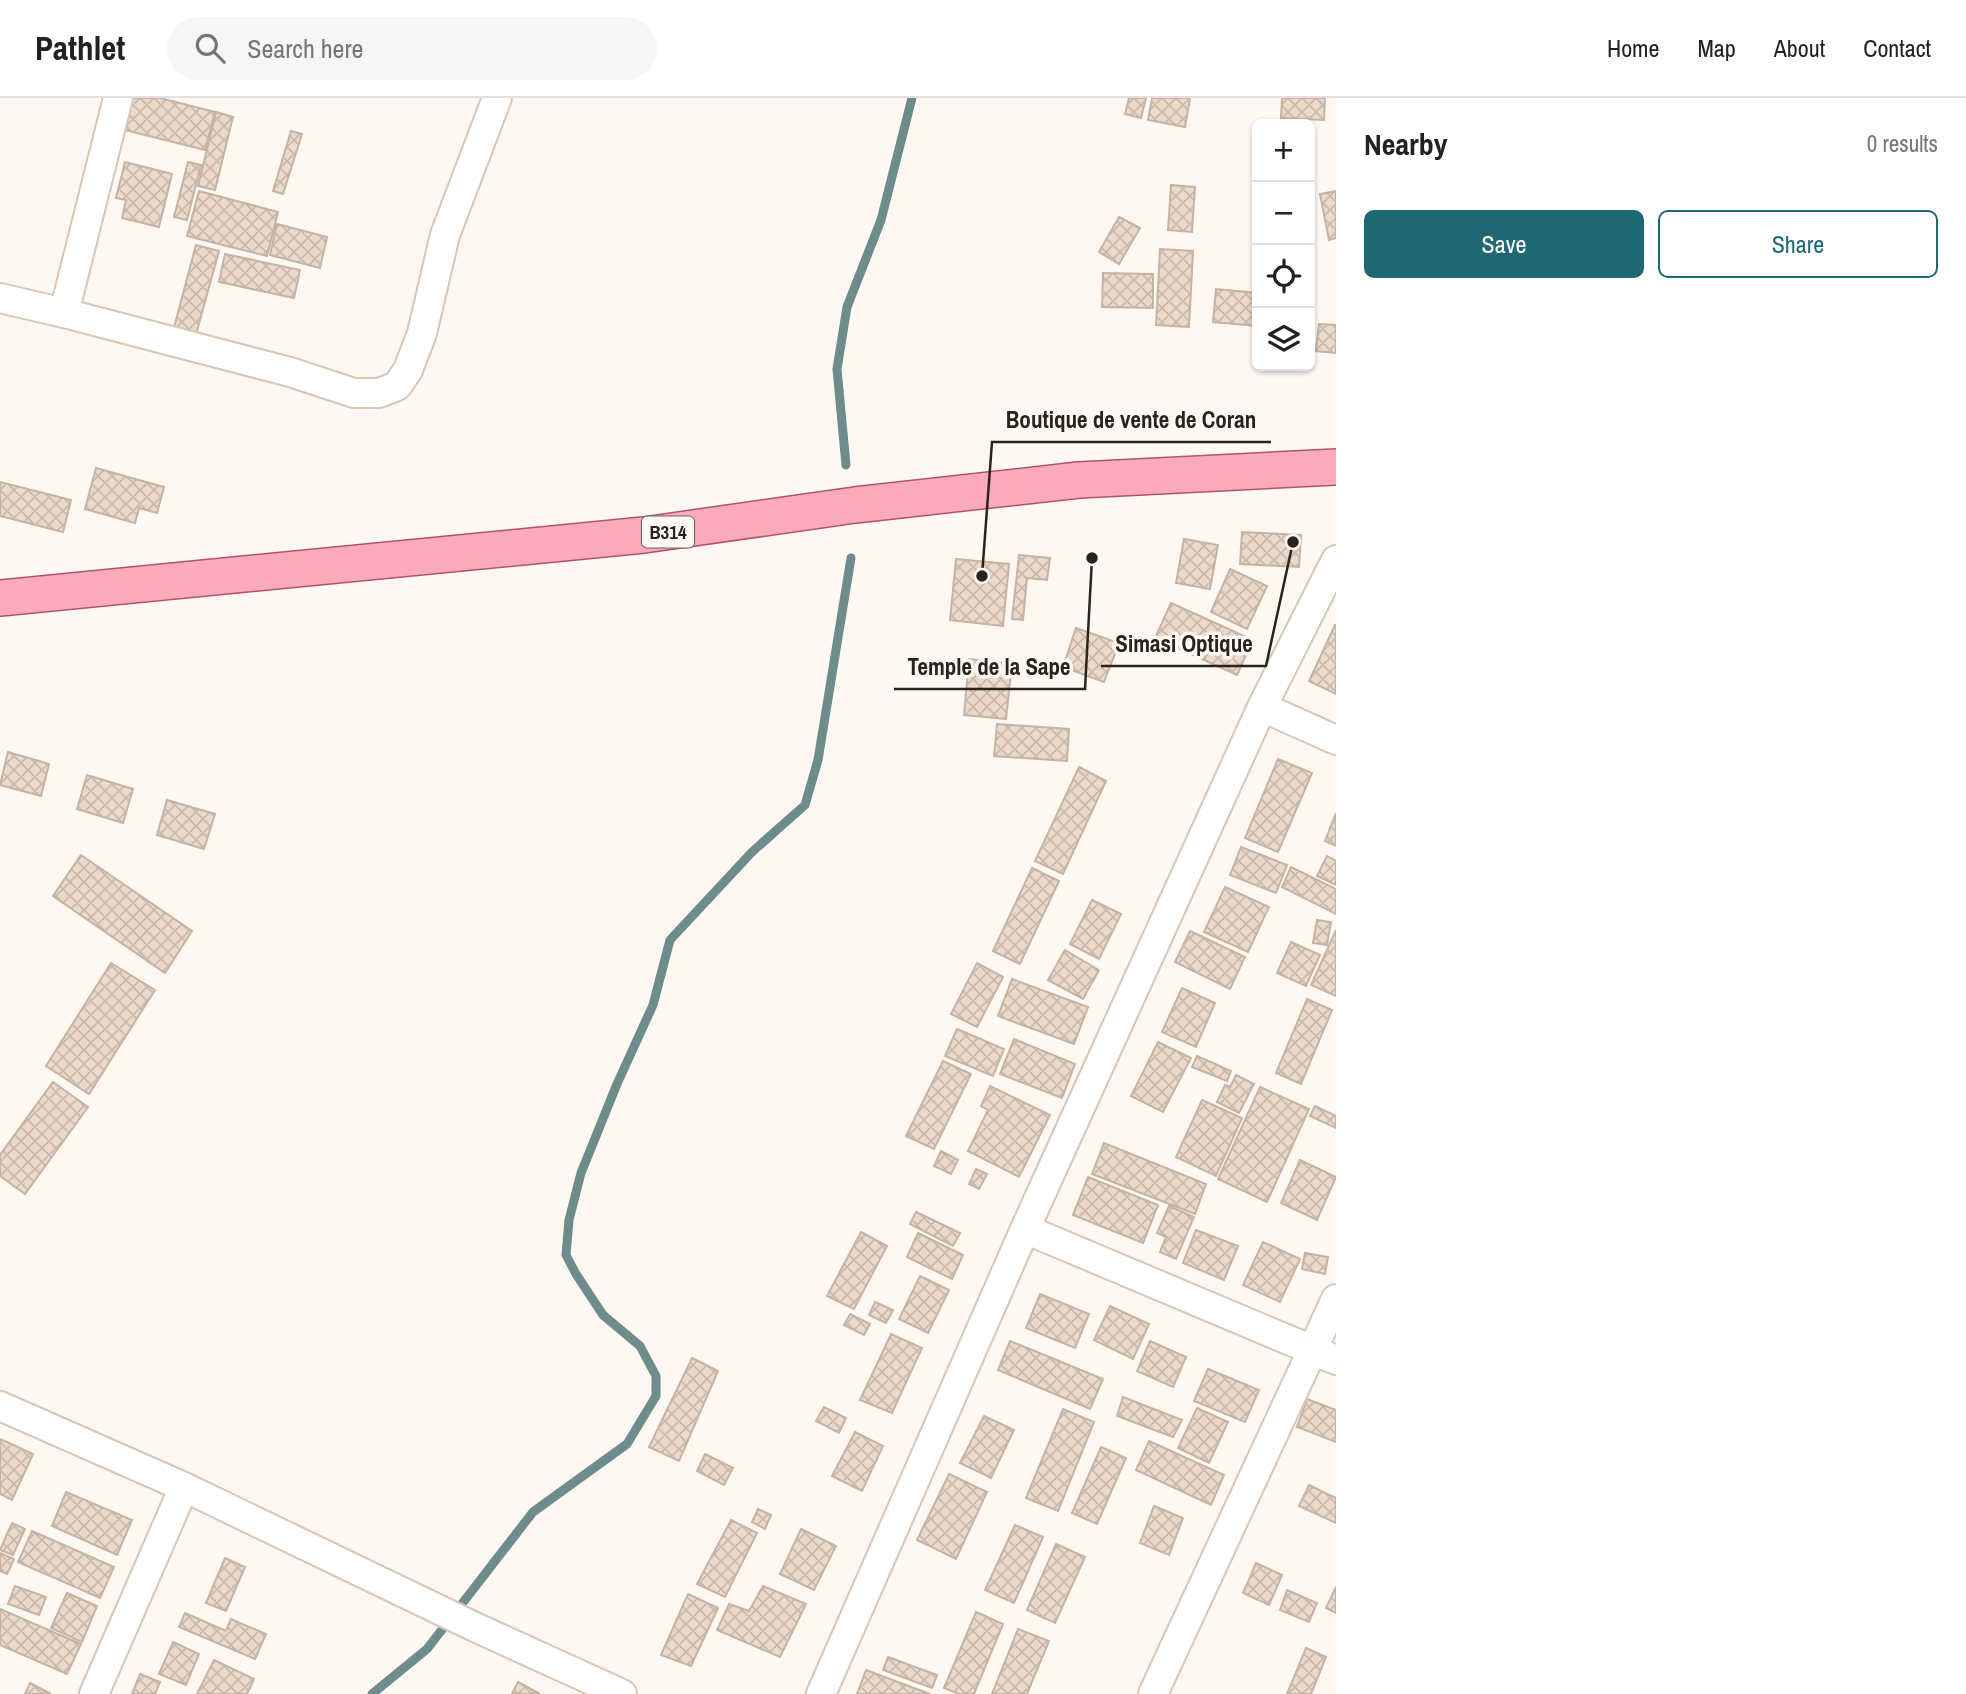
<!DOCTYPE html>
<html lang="en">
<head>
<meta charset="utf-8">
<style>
  :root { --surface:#fff; --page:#f6f6f6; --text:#202124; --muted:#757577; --line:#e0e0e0; --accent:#1e6874 }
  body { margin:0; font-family:"Archivo Narrow",sans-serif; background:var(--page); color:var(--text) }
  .controls { position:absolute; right:21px; top:21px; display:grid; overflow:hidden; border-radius:10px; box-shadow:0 2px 5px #0004 }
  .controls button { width:63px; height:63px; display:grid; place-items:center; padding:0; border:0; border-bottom:2px solid var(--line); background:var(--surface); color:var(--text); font:35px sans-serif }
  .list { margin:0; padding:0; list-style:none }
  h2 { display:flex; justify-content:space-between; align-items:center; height:91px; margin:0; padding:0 28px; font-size:30px }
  h2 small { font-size:23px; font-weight:400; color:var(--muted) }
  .actions { display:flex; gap:14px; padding:21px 28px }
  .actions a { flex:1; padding:16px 0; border:2px solid var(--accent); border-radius:10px; text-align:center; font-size:24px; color:var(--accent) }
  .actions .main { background:var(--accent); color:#fff }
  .icon { flex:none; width:38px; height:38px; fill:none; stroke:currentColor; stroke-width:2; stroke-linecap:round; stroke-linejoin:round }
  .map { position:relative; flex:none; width:1336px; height:1596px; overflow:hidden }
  header { display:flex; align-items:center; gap:42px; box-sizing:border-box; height:98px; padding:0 35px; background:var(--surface); border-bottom:2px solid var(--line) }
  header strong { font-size:33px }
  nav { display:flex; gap:38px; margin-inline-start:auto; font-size:24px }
  .search { width:490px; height:63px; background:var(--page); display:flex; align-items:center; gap:18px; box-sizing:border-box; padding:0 24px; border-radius:38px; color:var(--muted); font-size:26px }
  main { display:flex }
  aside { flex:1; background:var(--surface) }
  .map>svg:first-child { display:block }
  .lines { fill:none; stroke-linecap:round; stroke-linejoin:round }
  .stream { stroke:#6d8c8b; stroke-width:9 }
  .building { fill:url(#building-cross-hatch); stroke:#c5b3a4; stroke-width:2 }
  .minor-casing { stroke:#d8c6b7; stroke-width:32 }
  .major-casing { stroke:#af5666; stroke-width:38 }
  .minor { stroke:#fff; stroke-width:28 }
  .major { stroke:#faaabb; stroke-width:35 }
  .labels { text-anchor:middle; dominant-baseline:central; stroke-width:7; stroke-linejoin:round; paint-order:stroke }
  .shield { fill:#fff7f1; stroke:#6a635d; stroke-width:2 }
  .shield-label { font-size:19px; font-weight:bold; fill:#2a231d }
  .leader { fill:none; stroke:#2a231d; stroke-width:2.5 }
  .callout-dot { fill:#2a231d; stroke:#fff7f1; stroke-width:2.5 }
  .callout-label { font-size:23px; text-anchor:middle; font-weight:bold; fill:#2a231d; stroke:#fff7f1; stroke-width:7; stroke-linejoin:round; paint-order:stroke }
</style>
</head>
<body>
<header>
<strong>Pathlet</strong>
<div class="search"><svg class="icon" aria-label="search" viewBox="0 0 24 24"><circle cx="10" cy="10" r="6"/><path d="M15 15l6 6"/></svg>Search here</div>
<nav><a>Home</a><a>Map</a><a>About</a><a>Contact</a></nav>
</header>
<main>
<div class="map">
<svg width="1336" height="1596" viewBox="0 0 1336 1596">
  <defs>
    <pattern id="building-cross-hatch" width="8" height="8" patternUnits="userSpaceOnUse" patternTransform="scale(1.75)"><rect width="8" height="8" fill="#ebd9c9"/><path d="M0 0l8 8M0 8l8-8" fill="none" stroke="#cabaac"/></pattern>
  </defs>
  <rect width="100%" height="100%" fill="#fff7f1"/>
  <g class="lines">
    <path class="stream" d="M846 367 837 271 847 209 881 122 912 0
      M372 1596 427 1551 533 1414 627 1346 656 1298V1278L640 1248 603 1217 576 1176 566 1157 569 1122 581 1075 617 986 653 907 670 842 752 754 805 707 818 662 851 460"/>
  </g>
  <path class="building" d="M133 0H160L215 14 205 52 125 32Z
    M1129 0H1146L1141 20 1125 16Z
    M1152 0H1190L1185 29 1148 22Z
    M1282 0H1325L1324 22 1281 20Z
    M216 14 233 19 215 92 198 88Z
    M291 33 302 36 283 96 273 93Z
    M125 64 172 76 159 129 122 120 126 102 116 100Z
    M188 64 201 67 187 122 174 119Z
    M1171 87 1195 89 1192 134 1168 132Z
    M199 93 278 114 267 158 187 138Z
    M1336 93V140L1329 142 1320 96Z
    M1119 119 1140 130 1119 166 1099 154Z
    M277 126 327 139 320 170 270 157Z
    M196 147 219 153 195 240 173 233Z
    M1160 151 1193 153 1189 229 1156 227Z
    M225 156 300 172 294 200 219 184Z
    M1103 175 1153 176V210L1102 209Z
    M1216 191 1257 195V228L1213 224Z
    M1319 226 1336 227V255L1316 253Z
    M96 370 164 389 157 415 139 410 135 425 85 411Z
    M0 384 71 402 63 434 0 418Z
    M1242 434 1301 437 1299 469 1240 466Z
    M1184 441 1218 447 1210 491 1176 485Z
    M1019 457 1050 460 1047 482 1027 480 1023 522 1012 521Z
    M956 461 1009 466 1003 528 950 522Z
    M1230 471 1267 488 1247 531 1211 514Z
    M1171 505 1253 542 1237 577 1155 540Z
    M1335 527H1336V596L1309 583Z
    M1076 530 1119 545 1104 584 1063 569Z
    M969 561 1012 566 1006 621 964 617Z
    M997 626 1069 631 1067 663 994 658Z
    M8 654 49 666 41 698 0 687Z
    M1278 661 1312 675 1278 754 1245 740Z
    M1079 669 1106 683 1063 776 1035 763Z
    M87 677 133 691 123 725 77 711Z
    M167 702 215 716 204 751 157 737Z
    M1336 715V748L1325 743Z
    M1241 749 1287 767 1276 795 1230 777Z
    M81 757 192 833 165 875 53 798Z
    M1327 758 1336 763V787L1317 778Z
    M1291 769 1336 791V816L1282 789Z
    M1032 770 1059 783 1020 866 993 853Z
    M1225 789 1269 809 1248 854 1204 834Z
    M1092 802 1121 816 1099 861 1070 846Z
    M1317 822 1331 824 1327 847 1313 845Z
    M1336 832V898L1311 887Z
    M1190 833 1245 859 1230 891 1175 864Z
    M1291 844 1320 857 1306 888 1277 875Z
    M1065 852 1099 872 1083 901 1048 882Z
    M111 865 155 892 89 996 46 968Z
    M977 865 1003 879 977 929 951 916Z
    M1012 881 1088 909 1074 946 998 918Z
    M1182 890 1215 905 1196 949 1162 934Z
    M1307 901 1332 912 1301 986 1276 975Z
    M957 931 1004 951 993 978 945 958Z
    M1014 941 1075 966 1062 1000 1000 976Z
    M1158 944 1191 960 1163 1014 1131 998Z
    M1197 958 1231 973 1227 983 1192 969Z
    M943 963 971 976 934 1051 906 1038Z
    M1236 977 1254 986 1239 1015 1217 1004 1225 987 1230 989Z
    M53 984 88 1009 25 1096 0 1078V1057Z
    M990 988 1050 1017 1019 1079 968 1053 988 1012 981 1008Z
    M1260 989 1309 1011 1267 1104 1218 1081Z
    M1202 1002 1242 1020 1216 1078 1176 1059Z
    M1315 1008 1336 1018V1030L1310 1018Z
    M1104 1045 1206 1086 1195 1116 1092 1076Z
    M941 1053 958 1062 951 1076 934 1068Z
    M1300 1062 1336 1079 1317 1122 1281 1105Z
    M976 1071 987 1076 979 1091 969 1086Z
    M1088 1079 1158 1107 1143 1145 1073 1117Z
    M1169 1108 1194 1119 1176 1161 1160 1154 1166 1139 1157 1135Z
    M916 1114 960 1135 953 1148 910 1126Z
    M1196 1132 1238 1148 1224 1182 1183 1165Z
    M861 1134 887 1148 854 1211 827 1198Z
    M918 1135 963 1157 952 1181 907 1159Z
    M1263 1144 1300 1161 1280 1204 1243 1187Z
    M1305 1155 1328 1159 1325 1176 1302 1171Z
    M920 1178 949 1192 928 1235 899 1221Z
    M1040 1196 1089 1216 1075 1250 1026 1230Z
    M875 1204 893 1212 886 1225 869 1217Z
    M1110 1208 1149 1226 1133 1261 1094 1242Z
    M850 1216 870 1226 864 1237 844 1227Z
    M891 1236 922 1250 892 1315 860 1302Z
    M1010 1243 1103 1281 1090 1311 998 1272Z
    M1150 1243 1186 1259 1173 1289 1137 1273Z
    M692 1260 718 1273 679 1363 649 1349Z
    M1208 1271 1259 1292 1245 1324 1194 1303Z
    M1123 1299 1182 1322 1173 1339 1117 1318Z
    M1307 1301 1336 1312V1344L1297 1329Z
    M824 1309 846 1320 839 1335 816 1323Z
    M1197 1310 1228 1324 1209 1365 1178 1350Z
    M1063 1311 1094 1324 1058 1413 1026 1400Z
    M984 1318 1014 1332 991 1380 960 1365Z
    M855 1334 883 1348 862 1393 832 1378Z
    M0 1341 33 1356 12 1402 0 1396Z
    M1149 1343 1224 1377 1211 1407 1136 1372Z
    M1101 1349 1126 1360 1097 1426 1072 1415Z
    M705 1356 733 1370 724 1387 697 1373Z
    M949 1376 987 1394 956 1461 917 1442Z
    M1309 1387 1336 1400V1425L1299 1408Z
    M66 1394 132 1422 117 1457 52 1428Z
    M1154 1408 1183 1420 1169 1457 1140 1445Z
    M758 1411 771 1417 765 1431 752 1424Z
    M731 1422 757 1435 725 1499 697 1486Z
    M12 1425 25 1431 13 1457 0 1452Z
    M1015 1427 1043 1439 1014 1505 985 1492Z
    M801 1431 836 1448 814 1492 780 1476Z
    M32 1433 114 1469 100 1500 18 1464Z
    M1056 1446 1085 1459 1055 1525 1027 1512Z
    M0 1455 14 1461 7 1476 0 1473Z
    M225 1460 245 1469 226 1513 206 1505Z
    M1256 1465 1282 1477 1269 1507 1243 1495Z
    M15 1488 46 1499 39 1517 8 1506Z
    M763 1488 806 1506 780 1559 717 1532 729 1506 749 1513Z
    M1336 1489V1515L1326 1510Z
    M1287 1492 1317 1505 1309 1524 1280 1512Z
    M67 1495 97 1508 82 1544 51 1530Z
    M688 1496 718 1510 691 1568 661 1557Z
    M0 1511 81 1546 67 1576 0 1547Z
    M976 1514 1003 1526 974 1596H959L944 1590Z
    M185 1515 226 1533 231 1521 266 1536 255 1561 179 1529Z
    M1018 1531 1049 1543 1027 1596H992Z
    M173 1544 199 1556 186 1587 159 1576Z
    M1306 1550 1326 1559 1311 1596H1287Z
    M888 1559 937 1577 932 1590 883 1572Z
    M214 1562 254 1581 247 1596H197Z
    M866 1572 930 1596H857Z
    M140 1576 160 1584 155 1596H132Z
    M518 1584 540 1596H512Z
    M30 1585 51 1596H25Z"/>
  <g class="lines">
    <g class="minor-casing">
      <path id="minor" d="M0 200 64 215 290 274 354 295H379L397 288 408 272 422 235 445 137 497 0
        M64 215 118 0
        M1262 609 1336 642
        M1025 1131 1336 1262
        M0 1308 184 1389 477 1530 622 1596
        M94 1596 184 1389
        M821 1596 1025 1131 1262 609 1336 462
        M1153 1596 1336 1201"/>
    </g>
    <g class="major-casing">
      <path id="major" d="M0 500 644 437 855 407 1079 382 1336 369"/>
    </g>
    <use href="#minor" class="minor"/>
    <use href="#major" class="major"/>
  </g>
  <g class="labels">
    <rect class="shield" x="642" y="418.5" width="52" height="31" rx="5"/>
    <g class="shield-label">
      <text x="668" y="434">B314</text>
    </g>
  </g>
  <path class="leader" d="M982 478L992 344H1271M1293 444L1266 568H1101M1092 460L1085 591H894"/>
  <g class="callout-dot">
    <circle cx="982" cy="478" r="7"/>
    <circle cx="1293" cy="444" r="7"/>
    <circle cx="1092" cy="460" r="7"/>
  </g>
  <g class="callout-label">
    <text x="1131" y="330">Boutique de vente de Coran</text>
    <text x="1184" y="554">Simasi Optique</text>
    <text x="989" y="577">Temple de la Sape</text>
  </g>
</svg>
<div class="controls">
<button>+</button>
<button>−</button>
<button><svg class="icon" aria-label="locate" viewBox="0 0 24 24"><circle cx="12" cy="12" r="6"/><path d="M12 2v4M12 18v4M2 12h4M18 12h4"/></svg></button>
<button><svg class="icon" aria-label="layers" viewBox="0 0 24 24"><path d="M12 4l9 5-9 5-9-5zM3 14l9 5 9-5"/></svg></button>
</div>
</div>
<aside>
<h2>Nearby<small>0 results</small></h2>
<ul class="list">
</ul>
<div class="actions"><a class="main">Save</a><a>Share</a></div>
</aside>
</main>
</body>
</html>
